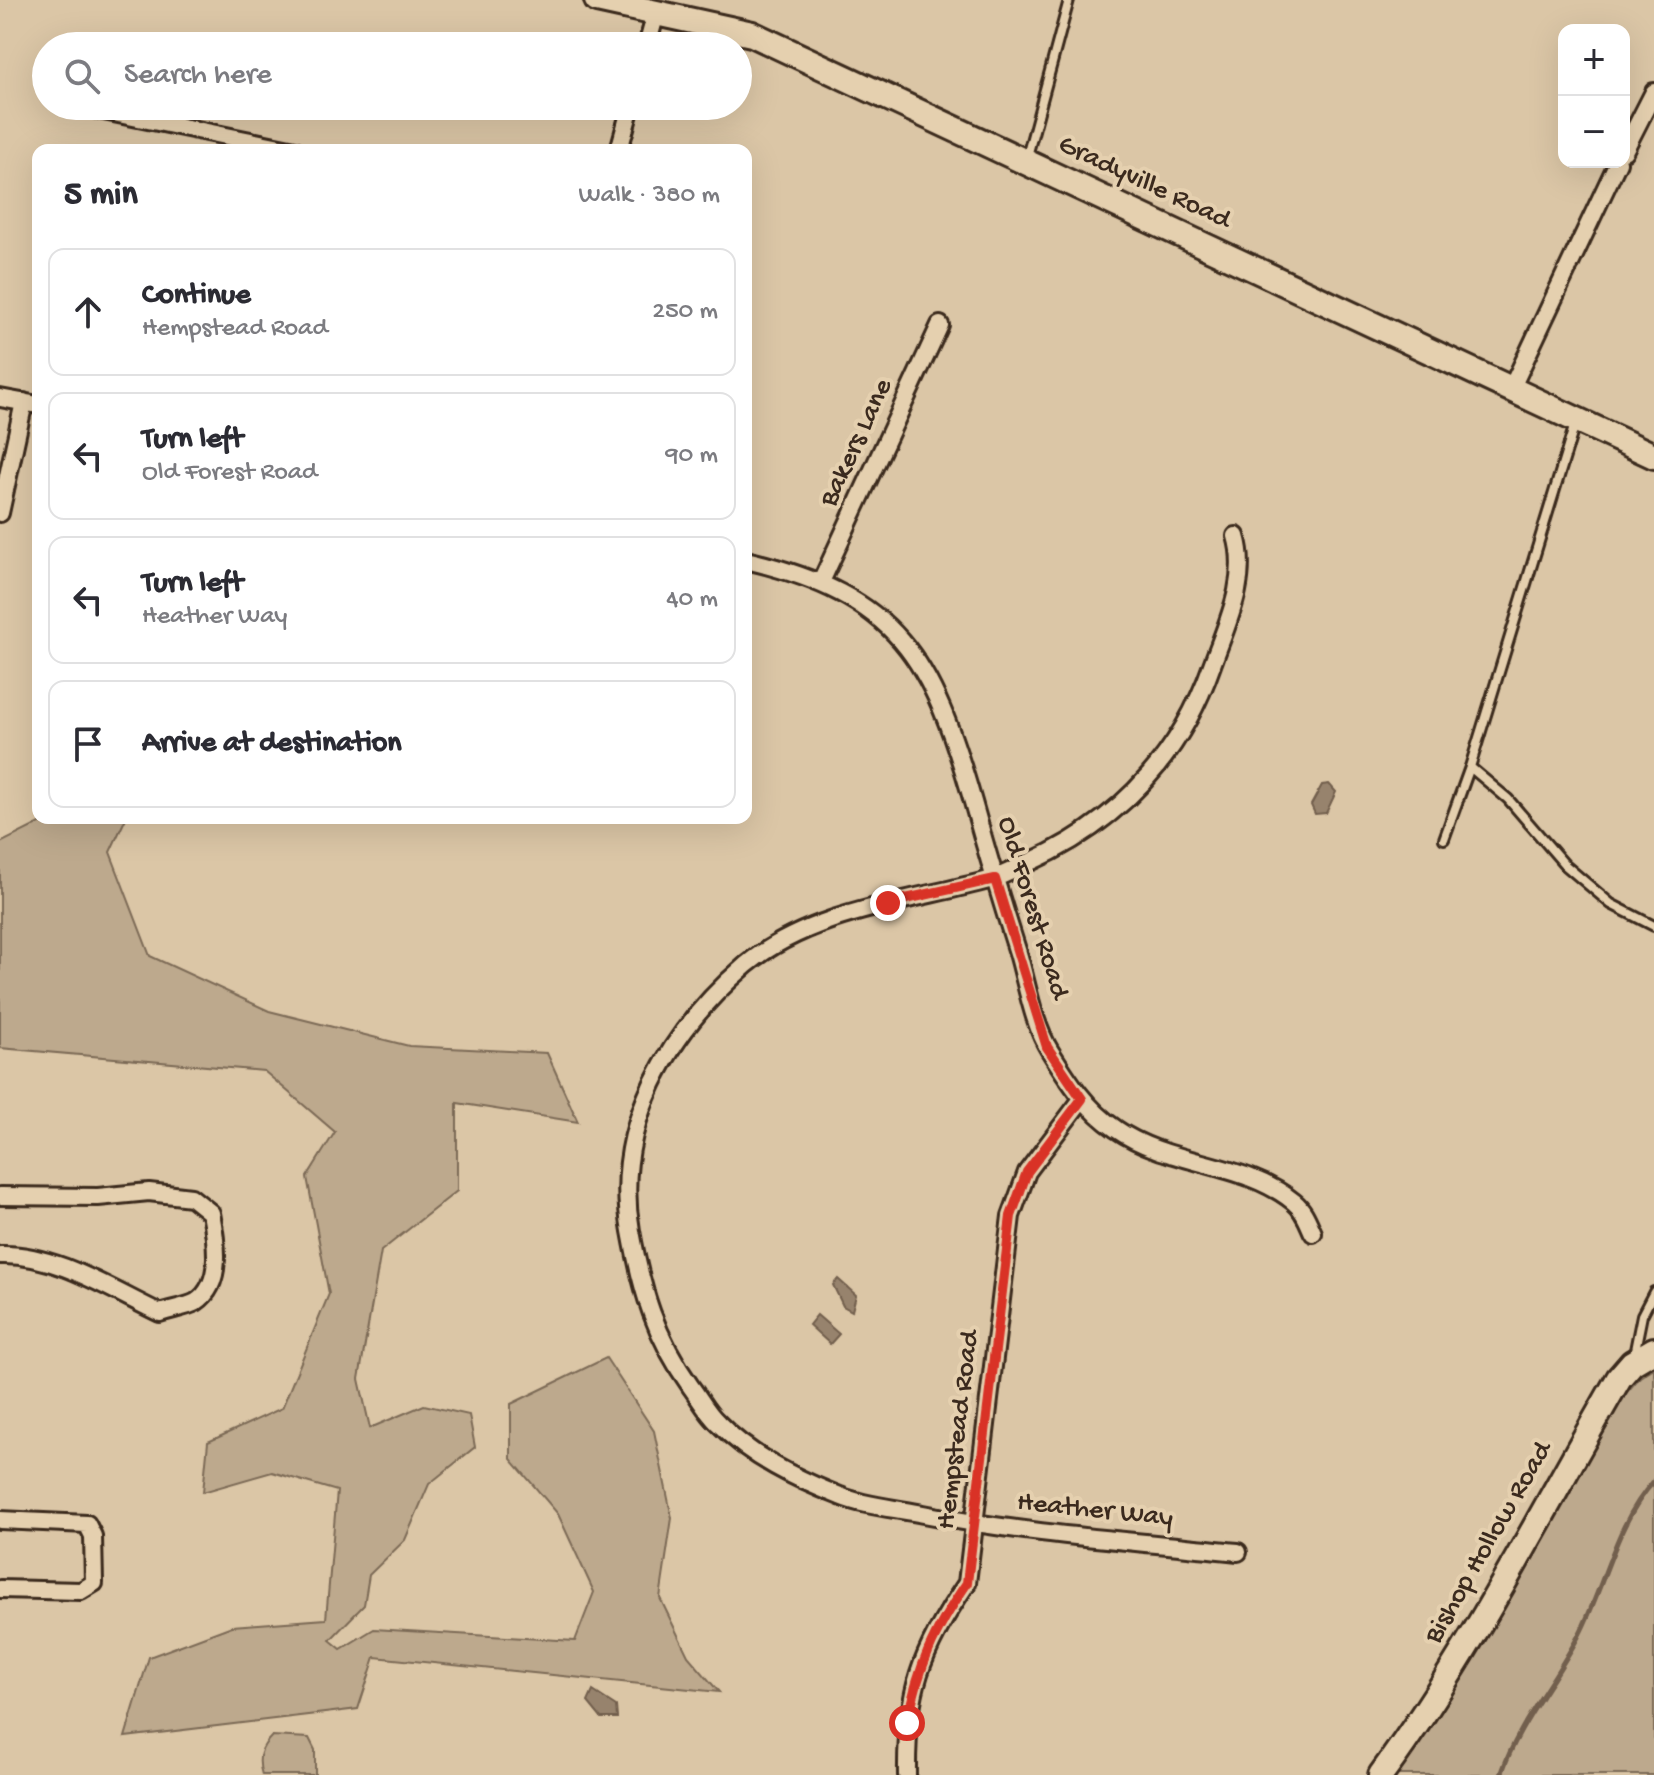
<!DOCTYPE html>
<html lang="en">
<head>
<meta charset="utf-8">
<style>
  :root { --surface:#fff; --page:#f7f7f7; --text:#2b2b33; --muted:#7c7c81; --line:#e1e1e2 }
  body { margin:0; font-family:"Gochi Hand",sans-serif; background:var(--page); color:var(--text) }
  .controls { position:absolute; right:24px; top:24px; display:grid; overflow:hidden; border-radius:16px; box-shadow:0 8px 32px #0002 }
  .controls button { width:72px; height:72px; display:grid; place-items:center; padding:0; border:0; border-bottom:2px solid var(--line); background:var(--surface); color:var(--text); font:40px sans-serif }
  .stop { position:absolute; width:24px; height:24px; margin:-18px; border:6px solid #d93025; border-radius:50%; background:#fff }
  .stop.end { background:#d93025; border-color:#fff; box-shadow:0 2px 8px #0008 }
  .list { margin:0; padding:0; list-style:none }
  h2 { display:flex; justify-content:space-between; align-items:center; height:104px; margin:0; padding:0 32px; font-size:34px }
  h2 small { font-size:26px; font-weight:400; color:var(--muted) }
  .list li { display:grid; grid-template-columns:52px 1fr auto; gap:24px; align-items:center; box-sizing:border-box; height:128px; margin:0 16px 16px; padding:0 16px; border:2px solid var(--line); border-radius:16px }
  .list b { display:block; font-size:30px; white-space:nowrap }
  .list p { margin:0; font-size:26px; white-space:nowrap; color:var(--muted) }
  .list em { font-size:26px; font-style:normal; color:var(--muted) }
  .icon { flex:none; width:44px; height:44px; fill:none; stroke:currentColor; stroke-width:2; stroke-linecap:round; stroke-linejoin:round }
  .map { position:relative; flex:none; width:1654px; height:1775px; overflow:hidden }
  .search { position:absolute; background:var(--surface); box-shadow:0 8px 32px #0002; left:32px; top:32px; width:720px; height:88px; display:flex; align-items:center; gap:20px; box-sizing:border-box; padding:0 28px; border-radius:44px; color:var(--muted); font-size:30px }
  .panel { position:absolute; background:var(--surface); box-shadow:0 8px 32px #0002; left:32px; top:144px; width:720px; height:680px; border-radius:16px }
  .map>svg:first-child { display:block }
  .green { fill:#bda98d; stroke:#7c6a56; stroke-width:2 }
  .water { fill:#97836d; stroke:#725f4d; stroke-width:2 }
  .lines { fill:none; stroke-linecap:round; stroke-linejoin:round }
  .stream { stroke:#725f4d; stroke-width:5 }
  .lane-casing { stroke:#3b2a1e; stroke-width:14 }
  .street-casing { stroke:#3b2a1e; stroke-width:22 }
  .secondary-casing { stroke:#3b2a1e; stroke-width:30 }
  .lane { stroke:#e5d0af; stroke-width:8 }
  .street { stroke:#e5d0af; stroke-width:16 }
  .secondary { stroke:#e5d0af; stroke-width:24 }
  .route { stroke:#d93025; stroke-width:10 }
  .labels { text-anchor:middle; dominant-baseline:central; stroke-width:8; stroke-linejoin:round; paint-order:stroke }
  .street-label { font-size:28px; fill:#3b2a1e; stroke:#e5d0af }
</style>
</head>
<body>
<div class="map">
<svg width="1654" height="1775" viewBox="0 0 1654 1775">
  <rect width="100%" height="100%" fill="#dbc6a6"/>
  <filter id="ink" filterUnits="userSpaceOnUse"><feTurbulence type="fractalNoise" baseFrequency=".0125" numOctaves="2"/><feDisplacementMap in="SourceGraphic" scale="16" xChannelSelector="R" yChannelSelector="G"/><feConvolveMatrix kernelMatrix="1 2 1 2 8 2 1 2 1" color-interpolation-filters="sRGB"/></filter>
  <g filter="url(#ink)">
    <path class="green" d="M50 818H126L110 852 150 956 269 1011 409 1046 547 1053 578 1122 457 1103V1191L381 1251 359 1379 370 1428 424 1405 469 1415 475 1447 429 1484 405 1540 369 1575 364 1605 330 1640 341 1649 374 1629 575 1641 594 1592 558 1514 511 1459V1404L606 1358 654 1431 672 1518 660 1598 688 1656 719 1692 375 1657 358 1709 125 1737 149 1657 232 1626 326 1619 337 1491 272 1472 203 1492 208 1442 282 1408 329 1294 307 1177 335 1132 264 1071 0 1048V843Z
      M1654 1368V1775H1395L1616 1405 1640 1377Z
      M272 1736 309 1738 315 1750V1775H262C257 1759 260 1748 272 1736Z"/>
    <path class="water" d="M1329 784 1336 792 1326 813 1315 814 1311 805 1322 785Z
      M838 1279 856 1295 852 1311 843 1306 833 1285Z
      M817 1315 839 1334 830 1344 809 1325Z
      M593 1691 616 1706 617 1718H601L588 1702Z"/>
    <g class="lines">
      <path class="stream" d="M1501 1775C1518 1724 1554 1683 1579 1635 1605 1585 1615 1524 1654 1481"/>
      <g class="lane-casing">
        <path id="lane" d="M1026 160 1069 0
          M1470 767 1508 799 1565 865 1611 904 1654 926
          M1444 839 1470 767 1575 424
          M1634 1355 1642 1315 1654 1292"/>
      </g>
      <g class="street-casing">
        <path id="street" d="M647 46 656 13
          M79 106 295 150
          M619 150 631 106
          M1624 151 1654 92
          M1512 387 1618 162
          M0 398 38 405
          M0 513 24 402
          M1236 536C1249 580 1227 623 1212 665 1180 757 1119 822 1030 862 1017 868 1003 876 989 880 911 901 811 911 746 965 669 1031 612 1126 631 1231 642 1292 655 1336 691 1387 700 1399 707 1413 718 1423 751 1457 796 1479 840 1496 864 1506 893 1508 918 1513 1024 1534 1132 1541 1238 1552
          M746 560C899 596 932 659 973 802 987 853 1002 903 1018 953 1027 984 1033 1024 1050 1051 1068 1080 1087 1110 1116 1129 1169 1166 1244 1161 1294 1202 1304 1210 1308 1222 1313 1233
          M821 582 940 325
          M0 1196 98 1197 149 1192 191 1197 211 1213C216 1239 224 1284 196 1302 187 1307 171 1309 160 1313 111 1290 55 1253 0 1255
          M0 1520 87 1524 93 1536 94 1583 81 1591 0 1589
          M907 1775C906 1692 920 1652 967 1583L1011 1216 1027 1172 1082 1099"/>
      </g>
      <g class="secondary-casing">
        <path id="secondary" d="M597 0 752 34 1654 456
          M1381 1775C1472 1651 1542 1511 1619 1378L1632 1363 1654 1350"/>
      </g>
      <use href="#lane" class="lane"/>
      <use href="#street" class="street"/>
      <use href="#secondary" class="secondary"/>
    </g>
  </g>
  <g class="lines" filter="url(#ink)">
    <path class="route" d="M888 903 995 879 1047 1047 1082 1099 1027 1172 1011 1216 967 1583C933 1633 919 1665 907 1723"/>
  </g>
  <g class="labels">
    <g class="street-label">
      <text transform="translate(1144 183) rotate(25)">Gradyville Road</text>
      <text transform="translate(857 443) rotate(-65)">Bakers Lane</text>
      <text transform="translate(1032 908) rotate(73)">Old Forest Road</text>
      <text transform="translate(959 1430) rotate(-83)">Hempstead Road</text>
      <text transform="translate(1095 1511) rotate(6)">Heather Way</text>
      <text transform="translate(1489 1543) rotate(-60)">Bishop Hollow Road</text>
    </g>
  </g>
</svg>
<div class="controls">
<button>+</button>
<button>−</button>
</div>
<div class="stop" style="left:907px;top:1723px"></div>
<div class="stop end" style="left:888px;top:903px"></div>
<div class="search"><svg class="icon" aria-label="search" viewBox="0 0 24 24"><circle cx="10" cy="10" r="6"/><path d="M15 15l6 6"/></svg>Search here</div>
<section class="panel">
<h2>5 min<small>Walk · 380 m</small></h2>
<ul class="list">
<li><svg class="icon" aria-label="ahead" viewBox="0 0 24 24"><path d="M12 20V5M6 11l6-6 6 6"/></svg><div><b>Continue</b><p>Hempstead Road</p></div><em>250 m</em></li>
<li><svg class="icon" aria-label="left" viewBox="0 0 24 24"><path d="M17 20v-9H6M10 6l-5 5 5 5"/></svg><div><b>Turn left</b><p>Old Forest Road</p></div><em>90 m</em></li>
<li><svg class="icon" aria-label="left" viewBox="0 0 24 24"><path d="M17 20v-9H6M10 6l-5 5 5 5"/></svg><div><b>Turn left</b><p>Heather Way</p></div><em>40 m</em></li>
<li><svg class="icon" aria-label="arrive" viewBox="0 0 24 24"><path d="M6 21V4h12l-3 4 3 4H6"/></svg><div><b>Arrive at destination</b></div></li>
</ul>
</section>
</div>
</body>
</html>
